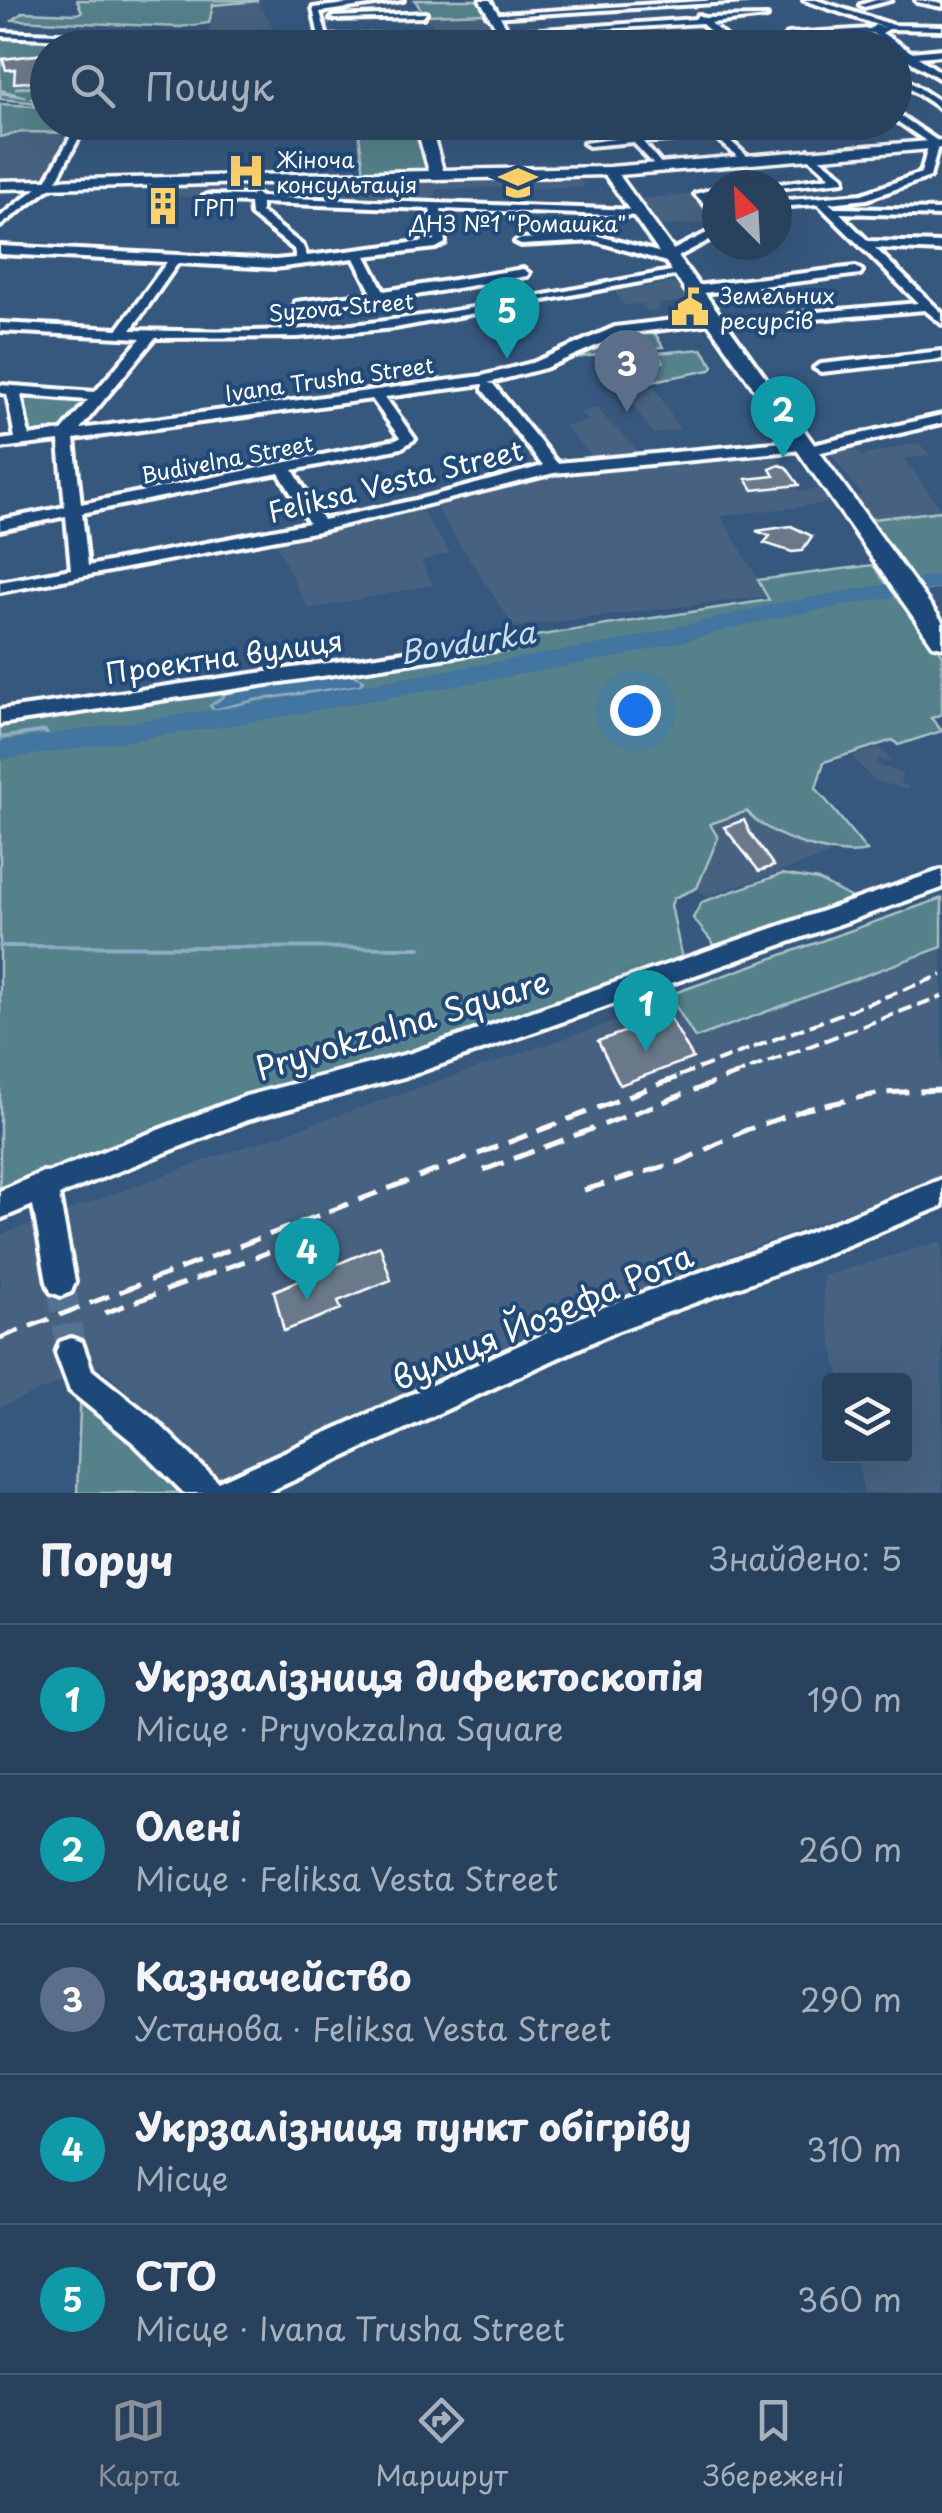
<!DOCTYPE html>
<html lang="uk">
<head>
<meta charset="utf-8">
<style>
  :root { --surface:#28425e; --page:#304964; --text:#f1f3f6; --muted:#a5b0bc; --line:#445b73; --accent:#8c9099 }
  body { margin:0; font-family:"Playpen Sans",sans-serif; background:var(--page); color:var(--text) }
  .controls { position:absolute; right:30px; bottom:30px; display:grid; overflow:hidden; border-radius:10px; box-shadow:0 10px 40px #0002 }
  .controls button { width:90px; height:90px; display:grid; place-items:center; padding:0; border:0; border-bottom:2px solid var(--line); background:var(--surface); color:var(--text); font:50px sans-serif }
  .compass { position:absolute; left:702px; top:170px; width:90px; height:90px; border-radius:50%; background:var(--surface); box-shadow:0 10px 40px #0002; rotate:336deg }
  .you { position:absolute; left:635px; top:710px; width:35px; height:35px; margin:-25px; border:8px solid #fff; border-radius:50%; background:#1a73e8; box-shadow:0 0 0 15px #1a73e833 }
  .badge { display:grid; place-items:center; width:65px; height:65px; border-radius:50%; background:var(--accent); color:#fff; font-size:32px; font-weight:700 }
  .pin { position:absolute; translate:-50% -82px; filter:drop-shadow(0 2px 5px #0008) }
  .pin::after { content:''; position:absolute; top:52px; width:35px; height:30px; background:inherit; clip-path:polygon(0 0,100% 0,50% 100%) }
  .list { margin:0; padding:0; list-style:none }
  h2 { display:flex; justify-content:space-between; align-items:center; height:130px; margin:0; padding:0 40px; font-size:42px }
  h2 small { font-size:32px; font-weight:400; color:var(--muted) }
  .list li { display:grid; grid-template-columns:65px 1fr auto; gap:30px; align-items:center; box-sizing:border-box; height:150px; padding:0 40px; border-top:2px solid var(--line) }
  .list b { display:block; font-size:38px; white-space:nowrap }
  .list p { margin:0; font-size:32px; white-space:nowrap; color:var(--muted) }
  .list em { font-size:32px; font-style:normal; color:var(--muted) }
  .icon { flex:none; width:55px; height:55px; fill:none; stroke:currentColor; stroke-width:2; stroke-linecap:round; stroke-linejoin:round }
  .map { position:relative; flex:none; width:942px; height:1493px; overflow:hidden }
  .search { position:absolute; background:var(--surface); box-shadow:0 10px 40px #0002; left:30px; right:30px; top:30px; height:110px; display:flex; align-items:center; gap:25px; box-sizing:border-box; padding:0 35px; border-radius:55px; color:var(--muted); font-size:38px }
  .sheet { height:880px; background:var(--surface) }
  nav { display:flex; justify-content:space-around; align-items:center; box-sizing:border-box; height:140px; border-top:2px solid var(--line); background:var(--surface); font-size:28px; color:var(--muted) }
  nav a { display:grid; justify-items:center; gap:5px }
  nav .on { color:var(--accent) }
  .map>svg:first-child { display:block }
  .built { fill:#466281 }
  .green { fill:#54818a; stroke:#aac0c4; stroke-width:2.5 }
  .water { fill:#42759f; stroke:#8eacc5; stroke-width:2.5 }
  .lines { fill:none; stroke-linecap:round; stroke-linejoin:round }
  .stream { stroke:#8eacc5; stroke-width:4 }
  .river { fill:#42759f; fill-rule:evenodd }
  .building { fill:#6a7989; stroke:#fff; stroke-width:2.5 }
  .minor-tunnel { stroke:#547191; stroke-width:29; stroke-dasharray:29 14; stroke-linecap:butt }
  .minor-casing { stroke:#fff; stroke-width:8 }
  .major-casing { stroke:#fff; stroke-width:7 }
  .minor { fill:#1f4a7a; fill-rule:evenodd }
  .major { fill:#1f4a7a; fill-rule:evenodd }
  .rail-far1 { stroke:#fff; stroke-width:4; stroke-dasharray:14 6; stroke-linecap:butt }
  .rail { stroke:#fff; stroke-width:5; stroke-dasharray:21 11; stroke-linecap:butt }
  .labels { text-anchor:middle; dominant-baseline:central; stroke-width:8; stroke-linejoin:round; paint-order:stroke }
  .far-poi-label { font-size:22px; fill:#fff; stroke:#1f4a7a; text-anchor:start }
  .far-street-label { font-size:22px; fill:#fff; stroke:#1f4a7a }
  .street-label { font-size:28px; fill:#fff; stroke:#1f4a7a }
  .water-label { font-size:30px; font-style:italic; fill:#d0dce7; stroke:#1f4a7a }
  .near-street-label { font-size:32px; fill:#fff; stroke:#1f4a7a }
</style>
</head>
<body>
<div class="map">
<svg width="942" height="1493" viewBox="0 0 942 1493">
  <rect width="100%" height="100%" fill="#36587e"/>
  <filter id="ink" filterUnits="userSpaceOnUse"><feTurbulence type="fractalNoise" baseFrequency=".01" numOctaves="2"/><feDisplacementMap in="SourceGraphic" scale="20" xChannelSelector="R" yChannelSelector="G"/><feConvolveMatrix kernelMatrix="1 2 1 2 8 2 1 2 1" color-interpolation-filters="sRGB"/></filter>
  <g filter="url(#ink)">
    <path class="built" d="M257 1 274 28 253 29 259 40 207 41 213 5Z
      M487 13 498 31 489 33 499 34 508 47H449L424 15Z
      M23 132 72 133 47 178 0 179V137Z
      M579 173 583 187 437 189 432 202H422L339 199 340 179 448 180 449 176Z
      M244 183 242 193 224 196 163 197 167 185Z
      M700 194 713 210 715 222 660 226 640 199Z
      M670 283 678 285 690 301 657 304 660 310 647 311 643 304 624 305 615 291Z
      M654 386 679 429 654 434 623 392Z
      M596 408 610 423 641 453 592 457 565 426 588 421 580 412Z
      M918 443 930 455 904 459 942 510 873 519 856 496 862 495 828 450 852 445 861 456Z
      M774 450 799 491 819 489 829 503 721 516 768 596 514 627 433 503 555 471Z
      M421 510 450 553 421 561 433 585 308 609 275 542Z
      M880 748 893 763 879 759 877 765 902 773 900 783 909 786 908 790 873 780 852 756Z
      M788 797 832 854 704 897 665 836Z
      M942 898V1176L605 1303 219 1480 100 1366 0 1407V1235L209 1159 672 1002 669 995Z
      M942 1241V1493H864L856 1456H904V1380H840L823 1300V1276Z"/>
    <path class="green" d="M77 0H257V1L213 5 209 23 180 27 13 20 23 12 77 14 82 12Z
      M415 0H481L487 13 424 15Z
      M0 35 161 41 166 47H101L95 44 48 48 47 54 0 59Z
      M47 57 21 62 7 70 47 64V86L15 88H47V101L30 98 47 104 0 99V93L26 97 0 90V65L13 62H0Z
      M0 104 47 107 48 122 96 123 72 133 22 132 0 137Z
      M417 124 430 172 364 173 358 127Z
      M652 328 663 347 574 358 625 333Z
      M702 349 713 366 710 370 653 381 642 364 663 362 657 353Z
      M16 391 97 398 63 435 26 439Z
      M942 511V587L916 592 864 520Z
      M873 565 887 585 896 584 942 654V714L931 718 942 731 898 745 893 740 824 762 816 788 867 851C835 859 767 837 747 811L710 824 718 838 697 888 674 898 671 905 683 964 0 1196V719L769 600 758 580Z
      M782 874 818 880 857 901 717 948 693 918 702 902Z
      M942 898V947L695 1038 669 995Z
      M81 1380 207 1493H77Z"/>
    <path class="water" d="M351 674 363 680 360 685 255 700 214 710 210 706 224 696V691Z"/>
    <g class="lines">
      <path class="stream" d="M0 738 45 731 50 742
        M0 946 420 948"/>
      <path class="river" d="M942 574V588L770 619 624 656 238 724 0 760V742L238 706 624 640 770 605Z"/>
    </g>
    <path class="building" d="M44 54V81L14 83 15 69 6 70 3 59Z
      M779 465 786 467 799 485 753 490 746 479 774 476 770 469Z
      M791 526 812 536 802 551 792 552 764 543 770 536 756 531Z
      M744 820 750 833 774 866 759 871 724 827Z
      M669 1016 693 1058 620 1085 598 1041Z
      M380 1246 391 1280 338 1301 341 1309 284 1331 274 1291Z"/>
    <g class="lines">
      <path class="minor-tunnel" d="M61 1282 71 1353"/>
      <g class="minor-casing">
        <path id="minor" d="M380 0H403L320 12 327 37 437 34 441 36 329 42 330 48H322L321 42 224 46 0 36V32L224 40 319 37 313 8Z
          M719 0 746 1 491 17 487 15Z
          M804 0H816L893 25 942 26V30L889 29 882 33 911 52 942 49V55L918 57 942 73V80L903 57 872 33 785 38 788 34 870 29 875 25 886 28Z
          M876 0H891L864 7 860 5Z
          M916 0 942 3V7L917 2Z
          M426 13 423 17 331 19 335 17Z
          M698 15 704 18 767 17 710 23 739 48H729L701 23 504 35 500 33 695 19Z
          M623 40 626 45 536 48 540 45Z
          M894 71 942 103V110L894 78Z
          M894 111 939 142 930 177 867 199 829 203 835 208 942 210V216L840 213 868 241 942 243V251L875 248 942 313V324L925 310 790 321V315L795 314 918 303 818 204 777 207V201L862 194 921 173 929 143 894 119Z
          M339 122 427 123 422 126 80 136 54 185 0 226V217L46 181 74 131Z
          M617 122H627L638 136 708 130 705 127 710 124 718 129 850 122 724 135 748 157 744 162 714 136 643 142 663 166 658 169 633 142 589 146 584 143 628 137Z
          M809 150 844 177V181L777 188V185H772L831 177 805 155Z
          M717 188V194L707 196 717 208V212L713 213 695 194Z
          M255 193 260 197 639 210 645 213 639 216 441 209 445 243 436 248 366 256 384 291 523 269 529 273 527 276 416 295 299 309 295 308V302L372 293 354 258 275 268 178 263 131 330C204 332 278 333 352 325 463 313 572 289 682 269L688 273 395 328 298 337 155 338 80 429 482 376 535 362 615 327 715 315 720 316V322L623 334 545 368 488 383 493 384 557 463 806 440 813 445 942 415V423L809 455 802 450 554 473 319 531 0 592V582L71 569 66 516 0 530V520L65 507 59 441 0 448V440L15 438 7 394 0 393V385L95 392 141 338 0 331V323L118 329 167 262 0 254V246L275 260 296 258 294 249 251 215 250 203 207 201 202 198 207 195 250 196ZM261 203 430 209 435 240 307 256 303 246 261 212ZM483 384V390L543 466 420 499 323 520 293 470 401 448 415 439 385 397ZM21 395 88 400 62 431 29 436ZM372 399 400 438 396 440 81 504 74 439ZM279 473 309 523 88 566 82 513Z
          M717 228V236L677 257 679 260 673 264 595 241 521 245 515 242 521 239 595 235 665 254Z
          M856 267 862 271 860 274 695 294 689 290 695 286Z
          M942 351V359L821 372 814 368 821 364Z
          M516 636 525 642 522 646 0 724V710Z
          M942 870V888L411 1075 247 1120 59 1195 75 1282 71 1292 61 1296 51 1292 47 1282 33 1205 0 1219V1191L43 1172 47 1173 246 1096 411 1053Z
          M942 1179V1206L804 1263 616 1331 266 1493H184L135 1444 70 1391 56 1353 60 1342 71 1338 82 1342 92 1370 157 1422 218 1482 601 1308 804 1235Z"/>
      </g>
      <g class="major-casing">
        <path id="major" d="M480 0H490L519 48H508Z
          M415 122H429L443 170 609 167 942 140V148L619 175 942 621V647L933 645 605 175 0 189V181L429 171Z"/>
      </g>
      <use href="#minor" class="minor"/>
      <use href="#major" class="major"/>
      <path class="rail-far1" d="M679 1076 942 975
        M731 1076 942 996"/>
      <path class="rail" d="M484 1170 737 1074
        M584 1190 682 1161 746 1130 807 1109 881 1093 942 1090
        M105 1313 269 1252
        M0 1338 686 1074"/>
    </g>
  </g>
  <defs>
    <g id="hospital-bare" transform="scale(3)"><path d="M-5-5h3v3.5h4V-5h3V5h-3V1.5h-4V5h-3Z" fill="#ffd166" stroke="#1f4a7a" stroke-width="2.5" paint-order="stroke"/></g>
    <g id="school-bare" transform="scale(3)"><path d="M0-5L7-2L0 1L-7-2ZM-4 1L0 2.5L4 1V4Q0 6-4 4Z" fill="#ffd166" stroke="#1f4a7a" stroke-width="2.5" paint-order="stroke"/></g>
    <g id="building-bare" transform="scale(3)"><path d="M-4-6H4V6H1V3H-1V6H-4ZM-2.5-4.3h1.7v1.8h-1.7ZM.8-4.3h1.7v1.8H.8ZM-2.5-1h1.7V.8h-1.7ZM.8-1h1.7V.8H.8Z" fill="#ffd166" stroke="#1f4a7a" stroke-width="2.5" paint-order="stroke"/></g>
    <g id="civic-bare" transform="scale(3)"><path d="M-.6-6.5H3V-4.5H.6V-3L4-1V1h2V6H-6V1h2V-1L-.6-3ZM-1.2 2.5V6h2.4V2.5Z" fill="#ffd166" stroke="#1f4a7a" stroke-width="2.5" paint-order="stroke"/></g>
  </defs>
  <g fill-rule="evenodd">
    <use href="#hospital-bare" x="246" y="171"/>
    <use href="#school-bare" x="518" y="183"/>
    <use href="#building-bare" x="163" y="206"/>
    <use href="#civic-bare" x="690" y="307"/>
  </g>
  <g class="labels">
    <g class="far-poi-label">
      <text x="276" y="158">Жіноча<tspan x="276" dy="25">консультація</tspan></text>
      <text x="193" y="206">ГРП</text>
      <text x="518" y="222" text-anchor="middle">ДНЗ №1 "Ромашка"</text>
      <text x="720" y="294">Земельних<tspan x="720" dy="25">ресурсів</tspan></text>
    </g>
    <g class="far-street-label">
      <text transform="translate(341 306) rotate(-5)">Syzova Street</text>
      <text transform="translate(329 378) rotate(-8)">Ivana Trusha Street</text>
      <text transform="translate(227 458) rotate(-11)">Budivelna Street</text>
    </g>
    <g class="street-label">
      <text transform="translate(395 480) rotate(-14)">Feliksa Vesta Street</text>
      <text transform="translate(224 656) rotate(-8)">Проектна вулиця</text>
    </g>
    <g class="water-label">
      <text transform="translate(467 641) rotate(-9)">Bovdurka</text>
    </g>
    <g class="near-street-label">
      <text transform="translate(402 1024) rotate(-17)">Pryvokzalna Square</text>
      <text transform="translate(542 1316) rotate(-23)">вулиця Йозефа Рота</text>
    </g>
  </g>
</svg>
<div class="controls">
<button><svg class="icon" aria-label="layers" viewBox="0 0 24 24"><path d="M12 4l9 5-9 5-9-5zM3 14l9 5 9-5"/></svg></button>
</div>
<svg class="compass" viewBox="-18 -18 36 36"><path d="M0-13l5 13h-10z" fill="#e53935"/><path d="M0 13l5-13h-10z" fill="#a5b0bc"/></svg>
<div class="you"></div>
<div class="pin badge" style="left:646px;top:1052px;background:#0f9aa8">1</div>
<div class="pin badge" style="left:783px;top:458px;background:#0f9aa8">2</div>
<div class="pin badge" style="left:627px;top:412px;background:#5c6f8a">3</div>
<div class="pin badge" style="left:307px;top:1300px;background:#0f9aa8">4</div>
<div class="pin badge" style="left:507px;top:359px;background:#0f9aa8">5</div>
<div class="search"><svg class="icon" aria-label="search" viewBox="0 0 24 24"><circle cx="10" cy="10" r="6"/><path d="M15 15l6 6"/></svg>Пошук</div>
</div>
<section class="sheet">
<h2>Поруч<small>Знайдено: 5</small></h2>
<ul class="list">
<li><span class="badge" style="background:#0f9aa8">1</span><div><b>Укрзалізниця дифектоскопія</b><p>Місце · Pryvokzalna Square</p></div><em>190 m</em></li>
<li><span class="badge" style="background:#0f9aa8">2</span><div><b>Олені</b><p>Місце · Feliksa Vesta Street</p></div><em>260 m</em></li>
<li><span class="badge" style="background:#5c6f8a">3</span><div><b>Казначейство</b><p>Установа · Feliksa Vesta Street</p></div><em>290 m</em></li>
<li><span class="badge" style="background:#0f9aa8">4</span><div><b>Укрзалізниця пункт обігріву</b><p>Місце</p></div><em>310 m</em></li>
<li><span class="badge" style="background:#0f9aa8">5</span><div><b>СТО</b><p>Місце · Ivana Trusha Street</p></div><em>360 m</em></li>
</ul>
</section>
<nav>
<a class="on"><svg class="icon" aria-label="map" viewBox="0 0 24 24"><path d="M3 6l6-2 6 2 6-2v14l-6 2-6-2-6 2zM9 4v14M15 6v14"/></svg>Карта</a>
<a><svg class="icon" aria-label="directions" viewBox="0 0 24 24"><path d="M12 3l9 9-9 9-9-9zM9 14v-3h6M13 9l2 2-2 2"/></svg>Маршрут</a>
<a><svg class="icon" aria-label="saved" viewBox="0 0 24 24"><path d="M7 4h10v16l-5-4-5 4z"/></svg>Збережені</a>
</nav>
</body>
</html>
